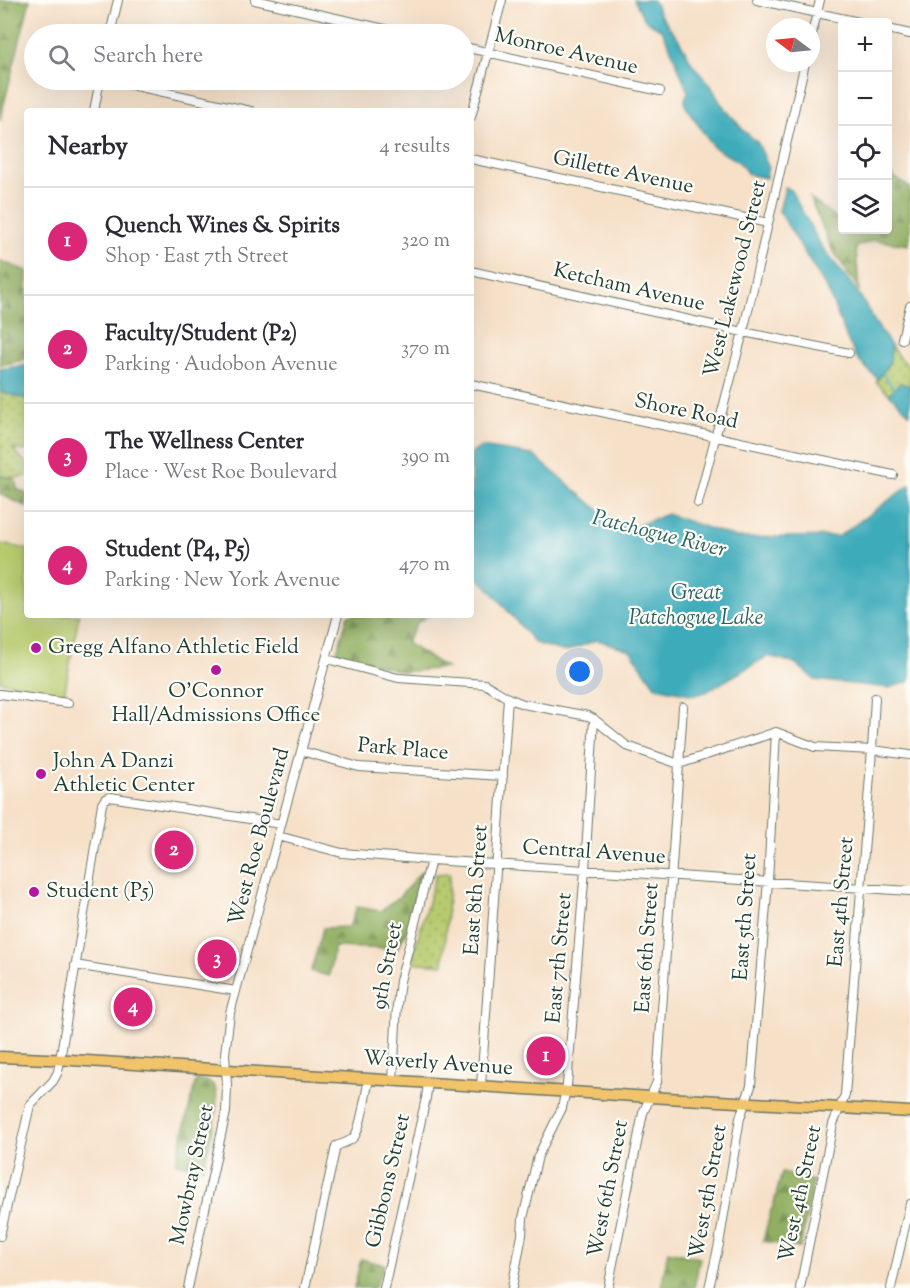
<!DOCTYPE html>
<html lang="en">
<head>
<meta charset="utf-8">
<style>
  :root { --surface:#fff; --page:#f7f7f7; --text:#2b2b33; --muted:#7c7c81; --line:#e1e1e2; --accent:#db2777 }
  body { margin:0; font-family:"Sorts Mill Goudy",serif; background:var(--page); color:var(--text) }
  .controls { position:absolute; right:18px; top:18px; display:grid; overflow:hidden; border-radius:6px; box-shadow:0 6px 24px #0002 }
  .controls button { width:54px; height:54px; display:grid; place-items:center; padding:0; border:0; border-bottom:2px solid var(--line); background:var(--surface); color:var(--text); font:30px sans-serif }
  .compass { position:absolute; left:766px; top:18px; width:54px; height:54px; border-radius:50%; background:var(--surface); box-shadow:0 6px 24px #0002; rotate:286deg }
  .you { position:absolute; left:580px; top:672px; width:21px; height:21px; margin:-15px; border:4px solid #fff; border-radius:50%; background:#1a73e8; box-shadow:0 0 0 9px #1a73e833 }
  .badge { display:grid; place-items:center; width:39px; height:39px; border-radius:50%; background:var(--accent); color:#fff; font-size:20px; font-weight:700 }
  .pin { position:absolute; translate:-50% -50%; border:3px solid #fff; box-shadow:0 2px 6px #0006 }
  .list { margin:0; padding:0; list-style:none }
  h2 { display:flex; justify-content:space-between; align-items:center; height:78px; margin:0; padding:0 24px; font-size:26px }
  h2 small { font-size:20px; font-weight:400; color:var(--muted) }
  .list li { display:grid; grid-template-columns:39px 1fr auto; gap:18px; align-items:center; box-sizing:border-box; height:108px; padding:0 24px; border-top:2px solid var(--line) }
  .list b { display:block; font-size:22px; white-space:nowrap }
  .list p { margin:0; font-size:20px; white-space:nowrap; color:var(--muted) }
  .list em { font-size:20px; font-style:normal; color:var(--muted) }
  .icon { flex:none; width:33px; height:33px; fill:none; stroke:currentColor; stroke-width:2; stroke-linecap:round; stroke-linejoin:round }
  .map { position:relative; flex:none; width:910px; height:1288px; overflow:hidden }
  .search { position:absolute; background:var(--surface); box-shadow:0 6px 24px #0002; left:24px; top:24px; width:450px; height:66px; display:flex; align-items:center; gap:15px; box-sizing:border-box; padding:0 21px; border-radius:33px; color:var(--muted); font-size:22px }
  .panel { position:absolute; background:var(--surface); box-shadow:0 6px 24px #0002; left:24px; top:108px; width:450px; height:510px; border-radius:6px }
  .map>svg:first-child { display:block }
  .grass { fill:url(#grass-dots); stroke:#6b8451; stroke-width:1.5 }
  .forest { fill:url(#forest-firs); stroke:#58764a; stroke-width:1.5 }
  .pitch { fill:#b7cb6e; stroke:#6b8451; stroke-width:1.5 }
  .water { fill:#3cabba; stroke:#2e7477; stroke-width:1.5 }
  .lines { fill:none; stroke-linecap:round; stroke-linejoin:round }
  .stream { stroke:#3cabba; stroke-width:2 }
  .minor-casing { stroke:#6a7668; stroke-width:10 }
  .major-casing { stroke:#6a7668; stroke-width:13 }
  .minor { stroke:#fff; stroke-width:8 }
  .major { stroke:#f1c36a; stroke-width:10 }
  .poi-dot { fill:#b5179e; stroke:#fdfcf7; stroke-width:2 }
  .labels { text-anchor:middle; dominant-baseline:central; stroke-width:4.5; stroke-linejoin:round; paint-order:stroke }
  .street-label { font-size:21px; fill:#1f3d34; stroke:#fdfcf7 }
  .poi-label { font-size:21px; fill:#1f3d34; stroke:#fdfcf7; text-anchor:start }
  .water-label { font-size:22px; font-style:italic; fill:#296463; stroke:#fdfcf7 }
</style>
</head>
<body>
<div class="map">
<svg width="910" height="1288" viewBox="0 0 910 1288">
  <defs>
    <pattern id="grass-dots" width="8" height="8" patternUnits="userSpaceOnUse" patternTransform="scale(1.5)"><rect width="8" height="8" fill="#b7cb6e"/><path d="M2 2h.1M6 6h.1" fill="none" stroke="#94a65b" stroke-width="1.8" stroke-linecap="round"/></pattern>
    <pattern id="forest-firs" width="22" height="20" patternUnits="userSpaceOnUse" patternTransform="scale(1.5)"><rect width="22" height="20" fill="#91af61"/><path d="M5 1l3.5 6h-7zM16 11l3.5 6h-7z" fill="#769051"/></pattern>
  </defs>
  <rect width="100%" height="100%" fill="#fdfcf7"/>
  <filter id="ink" filterUnits="userSpaceOnUse"><feTurbulence type="fractalNoise" baseFrequency=".0167" numOctaves="2"/><feDisplacementMap in="SourceGraphic" scale="12" xChannelSelector="R" yChannelSelector="G"/><feConvolveMatrix kernelMatrix="1 2 1 2 8 2 1 2 1" color-interpolation-filters="sRGB"/></filter>
  <filter id="wash" filterUnits="userSpaceOnUse"><feTurbulence type="fractalNoise" baseFrequency=".008" numOctaves="4" result="noise"/><feDisplacementMap in="SourceGraphic" scale="24" xChannelSelector="R" yChannelSelector="G"/><feGaussianBlur stdDeviation="1.35" result="paint"/><feColorMatrix in="noise" values="0 0 0 0 0 0 0 0 0 0 0 0 0 0 0 0 0 1.4 0 .05"/><feComposite in="paint" operator="in"/></filter>
  <g filter="url(#wash)">
    <rect width="100%" height="100%" fill="#f6e0c8"/>
    <path class="grass" d="M891 346 900 359 910 366V386L900 383 889 394 876 382C887 368 890 364 891 346Z
      M0 392 27 399V451L13 449 27 464V476L15 478 0 476Z
      M450 873 443 965 411 962 436 874Z"/>
    <path class="forest" d="M0 0H30L0 120Z
      M888 173 910 188V237L908 245 874 240 856 247 859 290 832 249 810 198 839 220H842V230H888Z
      M0 261 27 271V359L1 365 0 364Z
      M0 476 15 478 17 489 27 494V507L0 494Z
      M348 615H429L417 623 406 643 446 668 403 672 337 652Z
      M422 871 406 933 397 949 334 947 329 976 311 971 323 928 349 927 357 907 381 911 400 896Z
      M196 1080C202 1080 209 1080 213 1085 224 1098 207 1152 203 1168L176 1163Z
      M782 1172 813 1181 800 1248 763 1241 771 1210 773 1207Z
      M668 1251 700 1258 694 1288H661Z
      M361 1259 385 1265 374 1288H354Z"/>
    <path class="pitch" d="M0 544 27 549V615H79L64 695 0 681Z"/>
    <path class="water" d="M634 0H653L661 16 678 38 693 65 710 84 720 102 743 130 758 143 768 166 766 178 748 174 739 162 713 147 686 107 685 99 688 92 671 49 662 30 645 20Z
      M785 187 790 189 822 247 859 294 875 322 891 346 890 362 878 379C870 372 861 364 855 355 853 350 851 346 848 341L828 291 779 211Z
      M27 365V399L0 392V369Z
      M900 383 910 386V414L889 394Z
      M481 447 533 455 606 516 631 528 667 514 737 538 839 536 910 485V681L889 688 815 680 795 663 768 656 706 692 695 695 656 687 630 650 597 640 565 652 535 643 487 586 471 574V454Z"/>
    <g class="lines">
      <path class="stream" d="M882 372 894 389"/>
    </g>
  </g>
  <g filter="url(#ink)">
    <g class="lines">
      <g class="minor-casing">
        <path id="minor" d="M255 0 407 34
          M757 0 859 22
          M888 29 910 34
          M110 34 118 0
          M811 38 820 0
          M464 47 660 91
          M108 80 251 111
          M94 111 100 80
          M471 117 502 0
          M471 159 768 223
          M471 271 743 332 849 353
          M902 339 910 306
          M471 384 893 475
          M698 503 743 332 805 63
          M327 659 398 678 485 684 508 698 523 704 588 716 594 719 627 746 679 764 776 732 815 747 872 750 910 755
          M0 694 68 703
          M301 751 359 767 503 776
          M278 836 342 853 431 860 910 891
          M75 965 236 991
          M393 1080 397 1005 400 981 431 860
          M481 1086 508 698
          M0 1236 30 1105 53 1081 58 1072 102 804 105 799 110 797 281 824
          M188 1288 226 1112 227 1085 225 1054 230 1013 338 615
          M305 1288 336 1146C341 1144 350 1142 354 1137 361 1129 366 1091 369 1079
          M384 1288 426 1098 428 1083
          M512 1288 522 1235 523 1218 538 1156 562 1108 567 1085 585 870 594 719
          M608 1288 643 1113 657 1082 683 707
          M709 1288 719 1244 740 1118 751 1086 768 881 776 732
          M800 1288 833 1124 845 1095 872 750 875 698
          M891 1288 910 1204"/>
      </g>
      <g class="major-casing">
        <path id="major" d="M0 1057 71 1060 650 1097 910 1112"/>
      </g>
      <use href="#minor" class="minor"/>
      <use href="#major" class="major"/>
    </g>
  </g>
  <g class="poi-dot">
    <circle cx="36" cy="648" r="6"/>
    <circle cx="216" cy="670" r="6"/>
    <circle cx="41" cy="774" r="6"/>
    <circle cx="34" cy="892" r="6"/>
  </g>
  <g class="labels">
    <g class="street-label">
      <text transform="translate(566 52) rotate(13)">Monroe Avenue</text>
      <text transform="translate(623 173) rotate(12)">Gillette Avenue</text>
      <text transform="translate(736 279) rotate(-76)">West Lakewood Street</text>
      <text transform="translate(629 288) rotate(13)">Ketcham Avenue</text>
      <text transform="translate(686 412) rotate(12)">Shore Road</text>
      <text transform="translate(403 750) rotate(5)">Park Place</text>
      <text transform="translate(260 837) rotate(-75)">West Roe Boulevard</text>
      <text transform="translate(594 853) rotate(4)">Central Avenue</text>
      <text transform="translate(477 890) rotate(-86)">East 8th Street</text>
      <text transform="translate(842 902) rotate(-85)">East 4th Street</text>
      <text transform="translate(746 917) rotate(-86)">East 5th Street</text>
      <text transform="translate(648 948) rotate(-86)">East 6th Street</text>
      <text transform="translate(560 958) rotate(-85)">East 7th Street</text>
      <text transform="translate(388 966) rotate(-79)">9th Street</text>
      <text transform="translate(438 1064) rotate(4)">Waverly Avenue</text>
      <text transform="translate(193 1175) rotate(-78)">Mowbray Street</text>
      <text transform="translate(389 1181) rotate(-77)">Gibbons Street</text>
      <text transform="translate(609 1189) rotate(-79)">West 6th Street</text>
      <text transform="translate(709 1192) rotate(-80)">West 5th Street</text>
      <text transform="translate(801 1194) rotate(-78)">West 4th Street</text>
    </g>
    <g class="poi-label">
      <text x="48" y="648">Gregg Alfano Athletic Field</text>
      <text x="216" y="692" text-anchor="middle">O'Connor<tspan x="216" dy="24">Hall/Admissions Office</tspan></text>
      <text x="53" y="762">John A Danzi<tspan x="53" dy="24">Athletic Center</tspan></text>
      <text x="46" y="892">Student (P5)</text>
    </g>
    <g class="water-label">
      <text transform="translate(659 535) rotate(14)">Patchogue River</text>
      <text x="696" y="594">Great<tspan x="696" dy="25">Patchogue Lake</tspan></text>
    </g>
  </g>
</svg>
<div class="controls">
<button>+</button>
<button>−</button>
<button><svg class="icon" aria-label="locate" viewBox="0 0 24 24"><circle cx="12" cy="12" r="6"/><path d="M12 2v4M12 18v4M2 12h4M18 12h4"/></svg></button>
<button><svg class="icon" aria-label="layers" viewBox="0 0 24 24"><path d="M12 4l9 5-9 5-9-5zM3 14l9 5 9-5"/></svg></button>
</div>
<svg class="compass" viewBox="-18 -18 36 36"><path d="M0-13l5 13h-10z" fill="#e53935"/><path d="M0 13l5-13h-10z" fill="#7c7c81"/></svg>
<div class="you"></div>
<div class="pin badge" style="left:546px;top:1056px">1</div>
<div class="pin badge" style="left:174px;top:850px">2</div>
<div class="pin badge" style="left:217px;top:959px">3</div>
<div class="pin badge" style="left:133px;top:1007px">4</div>
<div class="search"><svg class="icon" aria-label="search" viewBox="0 0 24 24"><circle cx="10" cy="10" r="6"/><path d="M15 15l6 6"/></svg>Search here</div>
<section class="panel">
<h2>Nearby<small>4 results</small></h2>
<ul class="list">
<li><span class="badge">1</span><div><b>Quench Wines &amp; Spirits</b><p>Shop · East 7th Street</p></div><em>320 m</em></li>
<li><span class="badge">2</span><div><b>Faculty/Student (P2)</b><p>Parking · Audobon Avenue</p></div><em>370 m</em></li>
<li><span class="badge">3</span><div><b>The Wellness Center</b><p>Place · West Roe Boulevard</p></div><em>390 m</em></li>
<li><span class="badge">4</span><div><b>Student (P4, P5)</b><p>Parking · New York Avenue</p></div><em>470 m</em></li>
</ul>
</section>
</div>
</body>
</html>
